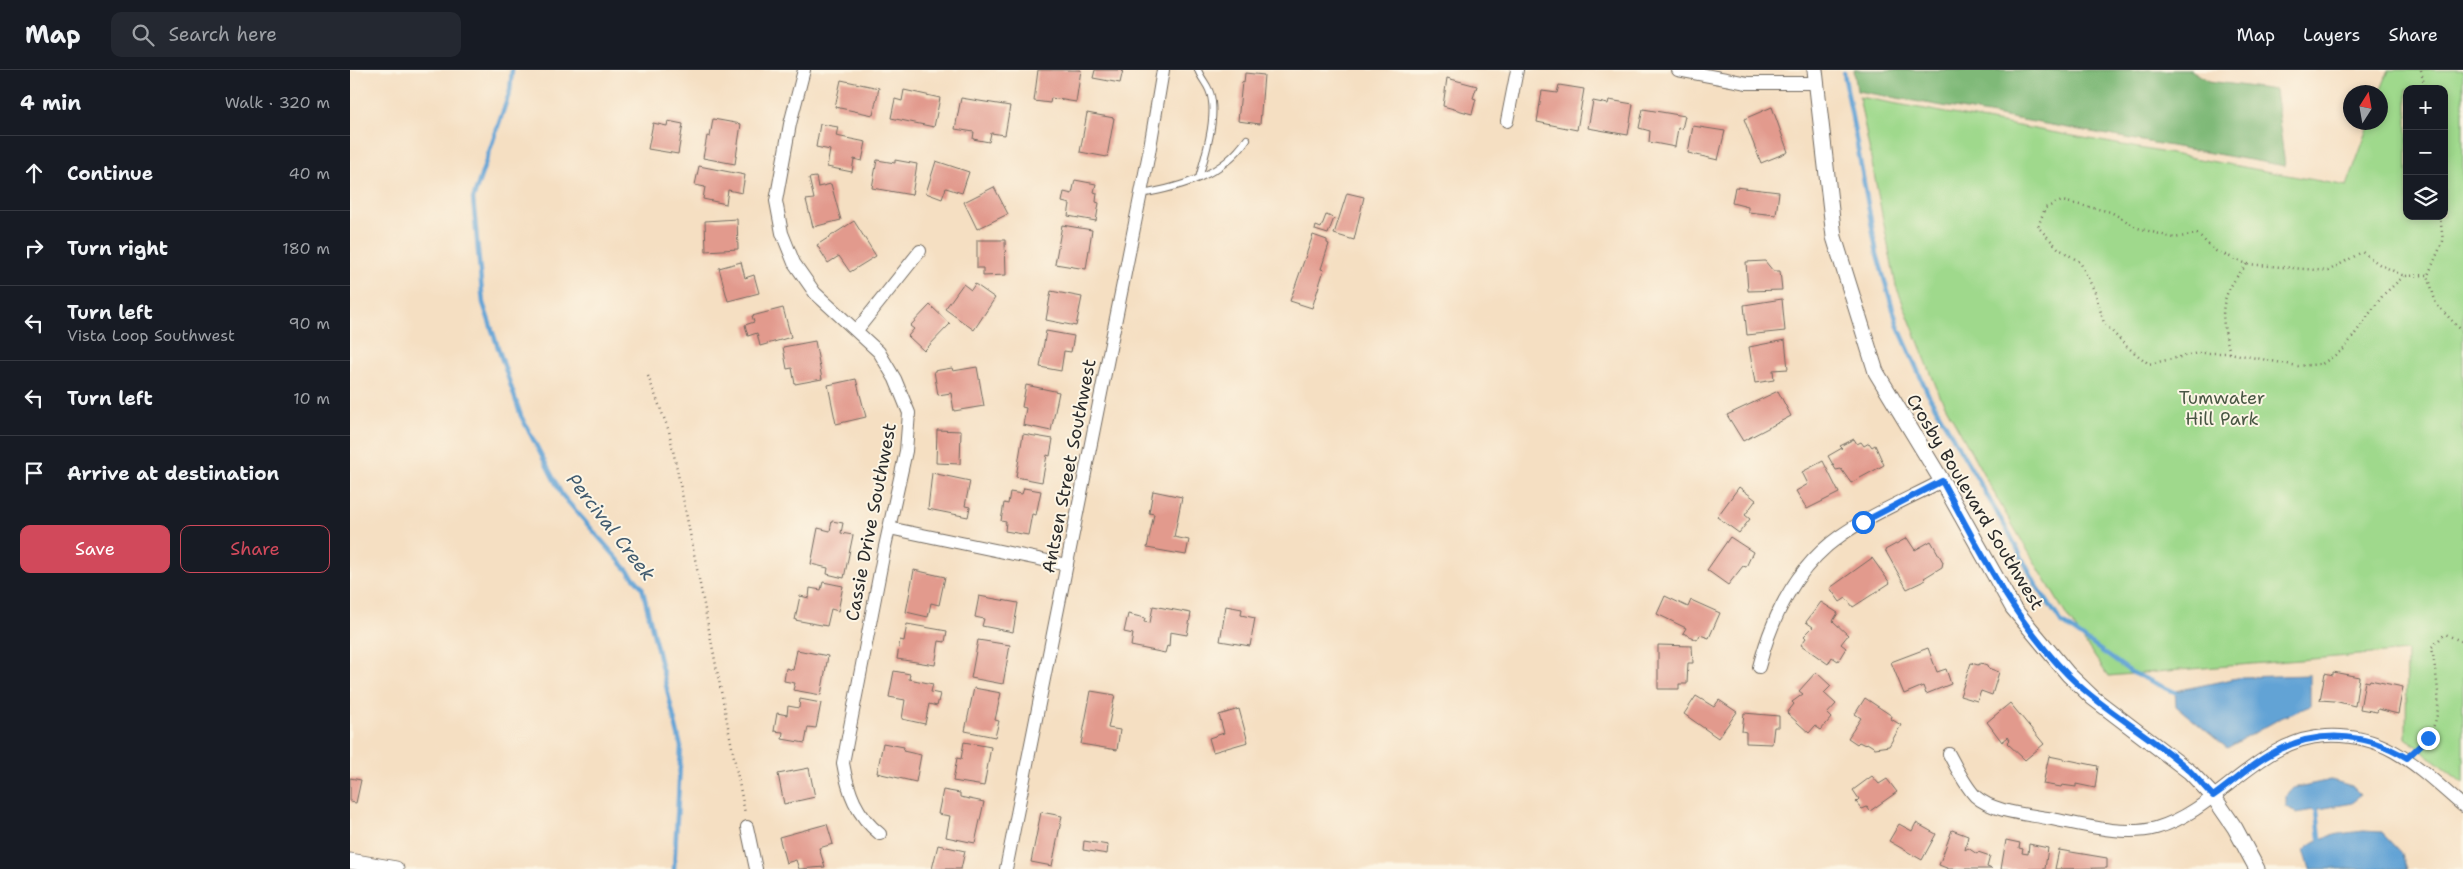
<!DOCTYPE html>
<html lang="en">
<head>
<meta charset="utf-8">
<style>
  :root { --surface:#171b24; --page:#242831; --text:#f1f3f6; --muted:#9ea1a6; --line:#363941; --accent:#d1495b }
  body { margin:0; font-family:"Shantell Sans",sans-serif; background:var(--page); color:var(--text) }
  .controls { position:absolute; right:15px; top:15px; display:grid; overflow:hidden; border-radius:10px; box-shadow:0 2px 8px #0003 }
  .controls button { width:45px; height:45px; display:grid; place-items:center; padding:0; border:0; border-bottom:1px solid var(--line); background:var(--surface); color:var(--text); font:25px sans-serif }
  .compass { position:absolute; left:1993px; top:15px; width:45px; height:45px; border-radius:50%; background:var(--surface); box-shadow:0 2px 8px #0003; rotate:11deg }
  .stop { position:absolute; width:15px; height:15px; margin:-11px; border:4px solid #1a73e8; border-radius:50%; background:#fff }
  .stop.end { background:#1a73e8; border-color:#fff; box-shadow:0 1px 5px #0008 }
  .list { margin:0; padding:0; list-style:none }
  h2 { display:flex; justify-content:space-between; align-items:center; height:65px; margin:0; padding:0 20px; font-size:21px }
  h2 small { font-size:16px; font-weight:400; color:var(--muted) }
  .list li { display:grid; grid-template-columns:32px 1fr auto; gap:15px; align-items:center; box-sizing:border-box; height:75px; padding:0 20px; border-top:1px solid var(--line) }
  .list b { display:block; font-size:19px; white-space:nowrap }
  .list p { margin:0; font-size:16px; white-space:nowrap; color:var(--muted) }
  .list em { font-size:16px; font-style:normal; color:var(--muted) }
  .actions { display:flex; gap:10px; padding:15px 20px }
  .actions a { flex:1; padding:11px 0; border:1px solid var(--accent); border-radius:10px; text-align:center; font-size:18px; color:var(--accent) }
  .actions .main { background:var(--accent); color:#fff }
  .icon { flex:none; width:28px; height:28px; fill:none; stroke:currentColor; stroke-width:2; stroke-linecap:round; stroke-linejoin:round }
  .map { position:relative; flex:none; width:2113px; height:799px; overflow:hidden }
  header { display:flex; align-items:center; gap:30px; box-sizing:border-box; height:70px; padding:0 25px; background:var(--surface); border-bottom:1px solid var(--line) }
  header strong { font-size:24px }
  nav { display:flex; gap:28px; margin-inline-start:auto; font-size:18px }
  .search { width:350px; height:45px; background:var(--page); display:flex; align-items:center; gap:12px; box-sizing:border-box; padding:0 18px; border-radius:10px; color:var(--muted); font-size:19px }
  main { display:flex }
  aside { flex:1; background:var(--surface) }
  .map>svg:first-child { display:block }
  .green { fill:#9fd98c; stroke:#65825c; fill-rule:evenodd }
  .forest { fill:#7fb978; stroke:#557252 }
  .water { fill:#62a3d5; stroke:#466780 }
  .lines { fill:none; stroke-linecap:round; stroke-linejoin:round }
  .stream { stroke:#62a3d5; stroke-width:4.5 }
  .building { fill:#e29a8d }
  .service-casing { stroke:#726a60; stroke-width:8 }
  .minor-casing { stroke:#726a60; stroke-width:14 }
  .tertiary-casing { stroke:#726a60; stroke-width:17 }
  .path { stroke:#726a60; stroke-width:2.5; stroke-dasharray:1 4; stroke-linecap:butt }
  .service { stroke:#fff; stroke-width:6 }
  .minor { stroke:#fff; stroke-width:12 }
  .tertiary { stroke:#fff; stroke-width:15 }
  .route { stroke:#1a73e8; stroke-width:6 }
  .labels { text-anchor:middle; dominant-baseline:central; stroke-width:4; stroke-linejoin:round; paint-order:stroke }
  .park-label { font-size:18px; fill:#485643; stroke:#fcf5e5 }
  .street-label { font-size:18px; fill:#2b2b2b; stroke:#fcf5e5 }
  .water-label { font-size:19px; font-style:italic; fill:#415b6f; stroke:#fcf5e5 }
</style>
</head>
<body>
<header>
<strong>Map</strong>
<div class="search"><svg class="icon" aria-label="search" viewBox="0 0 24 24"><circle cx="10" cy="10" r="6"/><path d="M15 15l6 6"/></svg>Search here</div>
<nav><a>Map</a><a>Layers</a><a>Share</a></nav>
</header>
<main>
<aside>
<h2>4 min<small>Walk · 320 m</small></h2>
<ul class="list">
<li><svg class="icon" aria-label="ahead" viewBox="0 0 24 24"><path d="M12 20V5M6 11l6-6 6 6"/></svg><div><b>Continue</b></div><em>40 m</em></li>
<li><svg class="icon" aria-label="right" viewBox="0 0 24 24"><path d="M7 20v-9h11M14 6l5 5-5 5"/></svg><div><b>Turn right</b></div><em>180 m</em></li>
<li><svg class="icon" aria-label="left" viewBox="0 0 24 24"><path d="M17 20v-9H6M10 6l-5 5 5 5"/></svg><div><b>Turn left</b><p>Vista Loop Southwest</p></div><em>90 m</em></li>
<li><svg class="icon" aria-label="left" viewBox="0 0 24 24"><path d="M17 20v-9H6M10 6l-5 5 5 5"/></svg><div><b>Turn left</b></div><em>10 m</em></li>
<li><svg class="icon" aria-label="arrive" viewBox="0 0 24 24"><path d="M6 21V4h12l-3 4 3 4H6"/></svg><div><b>Arrive at destination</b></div></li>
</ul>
<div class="actions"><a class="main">Save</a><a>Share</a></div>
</aside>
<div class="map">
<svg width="2113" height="799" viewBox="0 0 2113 799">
  <rect width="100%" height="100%" fill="#fcf5e5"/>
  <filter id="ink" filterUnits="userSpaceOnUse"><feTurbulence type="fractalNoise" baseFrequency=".02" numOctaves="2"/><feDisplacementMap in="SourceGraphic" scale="10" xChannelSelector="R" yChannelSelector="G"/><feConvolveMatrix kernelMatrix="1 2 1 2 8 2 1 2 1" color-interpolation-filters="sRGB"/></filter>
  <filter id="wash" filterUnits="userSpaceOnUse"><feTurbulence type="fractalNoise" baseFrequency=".0096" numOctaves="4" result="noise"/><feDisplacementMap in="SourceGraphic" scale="20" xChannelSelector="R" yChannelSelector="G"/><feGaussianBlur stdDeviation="1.12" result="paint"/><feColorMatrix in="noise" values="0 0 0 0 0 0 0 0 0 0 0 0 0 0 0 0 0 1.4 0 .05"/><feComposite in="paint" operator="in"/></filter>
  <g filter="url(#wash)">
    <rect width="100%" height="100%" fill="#f5dfc2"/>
    <path class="green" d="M2039 0H2113V713L2056 668 2057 581 1758 606 1718 548 1653 439 1590 326 1546 216 1509 27 1997 116 2020 53 2030 52V22ZM2057 19H2094V146H2057Z"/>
    <path class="forest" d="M1504 0H1841L1859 11 1925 20 1935 96 1507 21Z"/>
    <path class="water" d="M1960 605V636L1931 648 1877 678 1826 636 1825 621 1892 607Z
      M1981 710 2002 716 2010 724 2003 733 1946 743 1936 736V726L1943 718Z
      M2013 761 2031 762 2052 784 2057 799H1960L1954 780C1970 764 1991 764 2013 761Z"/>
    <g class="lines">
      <path class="stream" d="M162 0 160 21 123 129 133 233 171 346 212 425 292 517 331 677 324 799
        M1494 3 1527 184 1548 256 1579 326 1660 465 1685 513 1711 552 1781 602 1829 624
        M1964 738 1967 741 1970 768 1972 771"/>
    </g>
    <g id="blocks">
      <path class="building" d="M688 0H731L726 32 701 28 700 33 684 31Z
        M745 0H773L770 13 743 8Z
        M895 3 914 5 910 54 888 51 892 12 894 13Z
        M1097 8 1127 16 1123 28 1126 29 1122 44 1093 36Z
        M491 10 529 18 523 45 485 37Z
        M1209 15 1234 19 1227 60 1187 52 1192 21 1207 23Z
        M554 20 590 28 584 57 541 48 545 29 552 31Z
        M611 28 660 36 655 65 641 63 639 72 623 69 624 62 605 59Z
        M1259 30 1283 34 1278 65 1238 58 1243 31 1258 34Z
        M1422 37 1438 82 1411 93 1394 49Z
        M1293 39 1335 46 1332 59 1328 58 1325 77 1299 72 1300 61 1289 58Z
        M737 43 764 48 757 87 730 82Z
        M363 49 391 54 385 94 353 88 357 66 360 67Z
        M318 51 333 54 328 84 298 79 303 53 317 56Z
        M470 54 488 57 486 66 516 72 512 91 504 89 502 102 477 97 480 80 466 77Z
        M1343 56 1375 61 1368 90 1338 83Z
        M527 90 545 93V90L567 94 562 125 522 118Z
        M586 91 619 102 612 123 596 118 592 129 576 123Z
        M349 96 395 105 392 123 378 120 376 134 353 129 355 117 345 115Z
        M466 107 468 117 481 114 491 150 463 157 456 130 464 129 459 108Z
        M725 110 746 114 744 122 747 123 746 132 749 133 746 151 718 146 720 134 712 132 714 122 722 124Z
        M644 117 658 144 627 159 614 132Z
        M1385 117 1429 122 1426 145 1398 142V137L1382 133Z
        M997 123 1014 127 1004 170 984 164Z
        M976 145 984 148 978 164 965 160 966 156 971 158Z
        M387 149 388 179 356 181 355 151Z
        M504 151 526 186 500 202 489 186 478 193 467 175Z
        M712 155 742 160 736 199 705 194Z
        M963 165 977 170V173L979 174 971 199 974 200 962 238 940 231Z
        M627 170H655L656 205 633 206V198H627Z
        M1415 191 1423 201H1430L1432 220 1398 221 1396 192Z
        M391 192 395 208 404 205 409 223 378 231 369 198Z
        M613 214 621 220 625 214 645 228 624 260 595 239Z
        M701 221 732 227 726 256 696 250Z
        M1432 229 1435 261 1397 265 1394 235Z
        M580 235 600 254 574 281 558 266 564 259 560 256Z
        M433 238 441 267 410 276 407 263 398 266 395 255 404 252 402 246Z
        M696 261 724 266 721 282 714 281 711 301 690 297Z
        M1435 270 1438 299 1423 300 1424 310 1405 313 1399 277Z
        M465 271 472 309 445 314 442 298 437 299 433 277Z
        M627 297 634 336 604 341 601 323 588 325 584 301 602 298 603 301Z
        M506 309 516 347 486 354 478 315Z
        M676 315 709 322 701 361 673 355 676 338 672 337Z
        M1428 321 1441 346 1393 371 1377 345Z
        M587 360 611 361 610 394 586 393Z
        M673 364 703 369 700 386 697 385 692 412 666 407Z
        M1504 369 1507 374 1511 372 1514 376 1519 373 1522 377 1525 375 1534 395 1501 413 1491 399 1486 400 1478 386 1492 378 1490 376Z
        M1473 391 1489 423 1457 439 1446 421 1458 414 1452 402Z
        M582 403 620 411 615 436 620 437 618 447 578 439Z
        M1389 417 1406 430 1395 445 1400 449 1389 463 1367 447Z
        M674 418 691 421 686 445 682 444 678 465 655 461 656 452 651 451 654 433 658 434 660 422 672 424Z
        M803 421 832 427 824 467 839 470 836 485 797 478 804 444 799 443Z
        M482 451 493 453 491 463 503 465 494 508 477 504 478 498 461 494 468 458 480 461Z
        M1380 467 1403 482 1396 497 1393 496 1378 515 1357 500Z
        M1557 468 1565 480 1581 471 1593 492 1592 497 1574 508 1576 510 1557 519 1535 480Z
        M1522 488 1540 513 1503 537 1496 528 1490 532 1480 518Z
        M564 500 595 507 589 535 581 533 578 547 556 542Z
        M473 512 493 516 488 541 481 539 477 556 445 550 450 526 459 528 460 518 471 520Z
        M629 526 668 533 663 562 632 556 634 549 625 547Z
        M1315 526 1338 537 1341 530 1370 543 1359 568 1350 565 1347 570 1333 563 1336 558 1307 544Z
        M1471 532 1488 543 1483 551 1498 565 1491 574 1496 578 1488 591 1482 587 1478 594 1451 575 1456 568 1454 566 1463 557 1456 552Z
        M803 536 841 543 837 565 820 562 819 577 817 576 815 583 781 576 783 564 774 562 778 544 795 548 794 552 800 553Z
        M876 536 892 539 891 545 905 548 900 576 870 571Z
        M557 554 597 561 595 572 589 571 585 595 547 589 550 570 554 571Z
        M628 570 660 575 653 614 621 608Z
        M1308 575 1342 576 1343 593H1338L1337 614H1329V619H1308Z
        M1578 578 1587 602 1596 599 1601 614 1576 624 1573 616 1554 624 1541 592Z
        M447 580 478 586 471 625 443 620 445 613 434 611 436 598 443 600Z
        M1621 593 1628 595 1631 593 1637 595 1638 598 1649 602 1642 625 1631 621 1627 631 1610 626Z
        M544 601 560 604 559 609 583 614 581 622 590 624 587 636 579 634 575 654 552 649 555 630 539 627Z
        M1466 602 1481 616 1474 623 1486 634 1477 644 1481 648 1471 660 1465 656 1459 663 1437 643 1444 634 1442 632 1453 624 1449 621Z
        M1983 602 2009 607 2005 636 1984 631 1970 630 1975 603 1983 605Z
        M2020 610 2053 617 2048 644 2028 639 2027 642 2010 639 2015 611 2019 612Z
        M624 618 651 623 645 650 649 651 645 667 615 661Z
        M741 621 765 625 758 658 770 660 767 680 731 674Z
        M1346 626 1364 637 1369 630 1387 642 1368 668 1334 644Z
        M1515 628 1542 646 1541 649 1551 655 1539 676 1525 678 1517 673 1515 675 1509 672 1507 674 1498 668 1511 648 1505 644Z
        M450 629 471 633 466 658 458 657 455 673 432 669 433 662 424 661 427 643 437 645 438 636 449 638Z
        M1660 633 1694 674 1675 690 1657 673 1660 670 1658 667 1652 672 1637 652Z
        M889 639 898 672 863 682 859 668 874 663 869 645Z
        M1394 643 1429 646V657H1424L1422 674 1396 673V662L1392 661Z
        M614 672 641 677 634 716 603 711 607 688 611 689Z
        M533 673 554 677 553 681 571 685 566 712 527 703Z
        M1699 686 1748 696 1745 718 1726 714V717L1712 715 1711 717 1693 714Z
        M459 698 465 727 434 734 428 704Z
        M1522 706 1529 714 1537 709 1547 722 1520 741 1517 737 1512 739 1506 732 1509 729 1503 720Z
        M0 708 11 710 6 733 0 732Z
        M593 720 610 723V727L634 732 625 773 596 767 600 746 588 744Z
        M691 742 712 746 702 796 681 792Z
        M1566 753 1586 764 1572 790 1539 771 1549 754 1562 761Z
        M477 754 483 774 469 778 475 797 449 799 446 790 436 793 429 767Z
        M1602 760 1618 766 1615 780 1618 778 1627 784 1628 782 1640 786 1637 797 1642 799H1599L1589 795Z
        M1656 770 1670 773 1669 778 1673 779 1672 783 1678 784 1679 774 1698 778 1695 799H1651Z
        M734 771 758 775 757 784 733 780Z
        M588 775 615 781 611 799H582Z
        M1709 780 1757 788V798L1705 799Z"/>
    </g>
  </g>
  <g filter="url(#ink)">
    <use href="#blocks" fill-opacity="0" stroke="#726a60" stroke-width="1"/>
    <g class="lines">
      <g class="service-casing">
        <path id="service" d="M848 0C851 8 856 13 859 20 869 43 855 86 849 108
          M791 124C832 117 873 105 897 69"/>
      </g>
      <g class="minor-casing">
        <path id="minor" d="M454 0 440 54 426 131 432 163 444 193 465 223 529 282 545 309 559 343 556 381 534 481 493 693C498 722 506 745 530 764
          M1328 0 1397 13H1466
          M1157 51 1167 0
          M507 260 570 181
          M539 458 717 495
          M1409 597C1422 547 1446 497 1490 466 1521 444 1558 429 1592 411
          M1599 684C1607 699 1614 714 1625 726 1643 742 1675 744 1697 748 1728 754 1774 767 1806 758 1869 740 1908 669 1976 666 2038 663 2070 699 2113 736
          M397 757 406 799
          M656 799 799 83 813 0"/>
      </g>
      <g class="tertiary-casing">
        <path id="tertiary" d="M1465 0 1484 167 1526 302 1592 411 1663 538 1718 604 1743 628 1840 702 1863 726 1885 758 1907 799
          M0 791 46 799"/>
      </g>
      <path class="path" d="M2071 0 2075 19
        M2090 146 2093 171 2078 205 2086 234 2113 262
        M2054 206 2033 225 1994 279 1972 294 1948 296 1880 283H1848L1799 294 1776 276 1754 253 1745 222 1730 192 1709 179 1688 157 1695 138 1712 131 1761 142 1788 158 1824 168 1847 164 1866 181 1897 194 1978 201 2012 182 2029 194 2054 206 2078 205
        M1880 283C1869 241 1869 227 1897 194
        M298 306 319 361 335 438 395 743
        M2066 680C2099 650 2087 618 2082 577L2095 564 2113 572"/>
      <use href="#service" class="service"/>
      <use href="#minor" class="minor"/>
      <use href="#tertiary" class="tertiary"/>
    </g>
  </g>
  <g class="lines" filter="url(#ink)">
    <path class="route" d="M1513 452 1592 411C1629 479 1663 549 1718 605 1755 642 1802 666 1840 701 1848 709 1855 718 1863 726 1882 713 1899 696 1919 685 1964 659 2013 661 2057 688L2078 668"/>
  </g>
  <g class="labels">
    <g class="park-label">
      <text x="1872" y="328">Tumwater<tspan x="1872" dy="21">Hill Park</tspan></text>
    </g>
    <g class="street-label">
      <text transform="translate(719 396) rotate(-79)">Antsen Street Southwest</text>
      <text transform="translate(1625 432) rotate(59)">Crosby Boulevard Southwest</text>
      <text transform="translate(521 452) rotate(-79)">Cassie Drive Southwest</text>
    </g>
    <g class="water-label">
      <text transform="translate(261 457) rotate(52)">Percival Creek</text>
    </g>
  </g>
</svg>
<div class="controls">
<button>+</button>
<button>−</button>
<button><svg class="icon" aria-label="layers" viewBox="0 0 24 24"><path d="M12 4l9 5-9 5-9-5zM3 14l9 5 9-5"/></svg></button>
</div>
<svg class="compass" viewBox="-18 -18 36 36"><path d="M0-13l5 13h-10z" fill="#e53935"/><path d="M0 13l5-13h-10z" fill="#9ea1a6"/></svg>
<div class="stop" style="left:1513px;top:452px"></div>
<div class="stop end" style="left:2078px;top:668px"></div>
</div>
</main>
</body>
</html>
